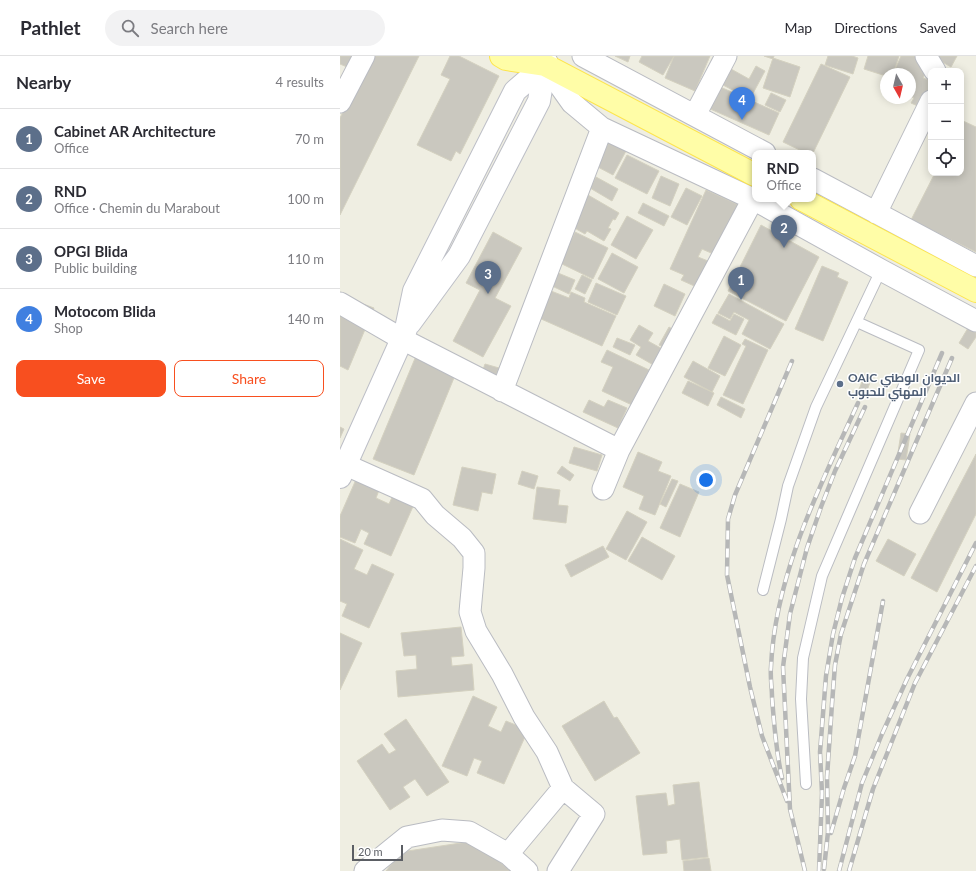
<!DOCTYPE html>
<html lang="en">
<head>
<meta charset="utf-8">
<style>
  :root { --surface:#fff; --page:#f2f2f3; --text:#2b2b33; --muted:#7c7c81; --line:#e1e1e2; --accent:#f84f1f }
  body { margin:0; font-family:Lato,Cairo,sans-serif; background:var(--page); color:var(--text) }
  .controls { position:absolute; right:12px; top:12px; display:grid; overflow:hidden; border-radius:8px; box-shadow:0 2px 10px #0003 }
  .controls button { width:36px; height:36px; display:grid; place-items:center; padding:0; border:0; border-bottom:1px solid var(--line); background:var(--surface); color:var(--text); font:20px sans-serif }
  .compass { position:absolute; left:540px; top:12px; width:36px; height:36px; border-radius:50%; background:var(--surface); box-shadow:0 2px 10px #0003; rotate:172deg }
  .scale { position:absolute; left:12px; bottom:10px; width:51px; box-sizing:border-box; padding-left:4px; border:2px solid #5b5e64; border-top:0; font-size:11px; line-height:14px; white-space:nowrap; color:#5b5e64; -webkit-text-stroke:3px #fff; paint-order:stroke }
  .you { position:absolute; left:366px; top:424px; width:14px; height:14px; margin:-10px; border:3px solid #fff; border-radius:50%; background:#1a73e8; box-shadow:0 0 0 6px #1a73e833 }
  .badge { display:grid; place-items:center; width:26px; height:26px; border-radius:50%; background:var(--accent); color:#fff; font-size:13px; font-weight:700 }
  .pin { position:absolute; translate:-50% -33px; filter:drop-shadow(0 1px 2px #0008) }
  .pin::after { content:''; position:absolute; top:21px; width:14px; height:12px; background:inherit; clip-path:polygon(0 0,100% 0,50% 100%) }
  .popup { position:absolute; left:412px; top:94px; width:64px; height:52px; box-sizing:border-box; display:grid; place-content:center; border-radius:8px; background:var(--surface); filter:drop-shadow(0 1px 3px #0005); font-size:13px; white-space:nowrap; color:var(--muted) }
  .popup b { font-size:15px; color:var(--text) }
  .popup::after { content:''; position:absolute; left:50%; top:100%; margin-left:-8px; border:8px solid transparent; border-top-color:var(--surface) }
  .list { margin:0; padding:0; list-style:none }
  h2 { display:flex; justify-content:space-between; align-items:center; height:52px; margin:0; padding:0 16px; font-size:17px }
  h2 small { font-size:13px; font-weight:400; color:var(--muted) }
  .list li { display:grid; grid-template-columns:26px 1fr auto; gap:12px; align-items:center; box-sizing:border-box; height:60px; padding:0 16px; border-top:1px solid var(--line) }
  .list b { display:block; font-size:15px; white-space:nowrap }
  .list p { margin:0; font-size:13px; white-space:nowrap; color:var(--muted) }
  .list em { font-size:13px; font-style:normal; color:var(--muted) }
  .actions { display:flex; gap:8px; padding:12px 16px }
  .actions a { flex:1; padding:9px 0; border:1px solid var(--accent); border-radius:8px; text-align:center; font-size:14px; color:var(--accent) }
  .actions .main { background:var(--accent); color:#fff }
  .icon { flex:none; width:22px; height:22px; fill:none; stroke:currentColor; stroke-width:2; stroke-linecap:round; stroke-linejoin:round }
  .map { position:relative; flex:none; width:636px; height:815px; overflow:hidden }
  header { display:flex; align-items:center; gap:24px; box-sizing:border-box; height:56px; padding:0 20px; background:var(--surface); border-bottom:1px solid var(--line) }
  header strong { font-size:19px }
  nav { display:flex; gap:22px; margin-inline-start:auto; font-size:14px }
  .search { width:280px; height:36px; background:var(--page); display:flex; align-items:center; gap:10px; box-sizing:border-box; padding:0 14px; border-radius:22px; color:var(--muted); font-size:15px }
  main { display:flex }
  aside { flex:1; background:var(--surface) }
  .map>svg:first-child { display:block }
  .building { fill:#cac8bf; stroke:#d4d1c0 }
  .lines { fill:none; stroke-linecap:round; stroke-linejoin:round }
  .service-casing { stroke:#babcc2; stroke-width:12 }
  .minor-casing { stroke:#babcc2; stroke-width:23 }
  .secondary-casing { stroke:#bdbfc7; stroke-width:24 }
  .primary-casing { stroke:#fde54d; stroke-width:24 }
  .service { stroke:#fff; stroke-width:10 }
  .minor { stroke:#fff; stroke-width:21 }
  .secondary { stroke:#fff; stroke-width:22 }
  .primary { stroke:#fffda7; stroke-width:22 }
  .rail-casing { stroke:#b6b7b7; stroke-width:4.5 }
  .rail { stroke:#fff; stroke-width:3; stroke-dasharray:9; stroke-linecap:butt }
  .service-dot { fill:#5c6f8a; stroke:#fff; stroke-width:1.5 }
  .labels { text-anchor:middle; dominant-baseline:central; stroke-width:3; stroke-linejoin:round; paint-order:stroke }
  .service-label { font-size:12px; font-weight:bold; fill:#4e5e75; stroke:#fff; text-anchor:start }
</style>
</head>
<body>
<header>
<strong>Pathlet</strong>
<div class="search"><svg class="icon" aria-label="search" viewBox="0 0 24 24"><circle cx="10" cy="10" r="6"/><path d="M15 15l6 6"/></svg>Search here</div>
<nav><a>Map</a><a>Directions</a><a>Saved</a></nav>
</header>
<main>
<aside>
<h2>Nearby<small>4 results</small></h2>
<ul class="list">
<li><span class="badge" style="background:#5c6f8a">1</span><div><b>Cabinet AR Architecture</b><p>Office</p></div><em>70 m</em></li>
<li><span class="badge" style="background:#5c6f8a">2</span><div><b>RND</b><p>Office · Chemin du Marabout</p></div><em>100 m</em></li>
<li><span class="badge" style="background:#5c6f8a">3</span><div><b>OPGI Blida</b><p>Public building</p></div><em>110 m</em></li>
<li><span class="badge" style="background:#3f7fe0">4</span><div><b>Motocom Blida</b><p>Shop</p></div><em>140 m</em></li>
</ul>
<div class="actions"><a class="main">Save</a><a>Share</a></div>
</aside>
<div class="map">
<svg width="636" height="815" viewBox="0 0 636 815">
  <rect width="100%" height="100%" fill="#efeee2"/>
  <path class="building" d="M0 0H20L14 14 0 8Z
    M31 0H79L0 159V62Z
    M110 0H119L159 20 120 98 116 95 111 105 77 89 110 23 101 19Z
    M275 0H290L288 6Z
    M302 0H334L323 19 299 6Z
    M334 0H370L355 35 325 22Z
    M424 0H434L433 3Z
    M488 0H512L518 2 513 18 485 9Z
    M528 0H559L553 18H546V20L524 13Z
    M561 0H574L590 7 583 22 591 25V56L571 47 574 42 570 40V18H553Z
    M592 0H617L611 11Z
    M433 2 460 11 450 41 423 32Z
    M481 8 510 21 473 97H466L443 86Z
    M416 10 425 15 410 43 383 29 391 13 409 23Z
    M378 30 439 57 429 79 368 52Z
    M431 37 446 44 440 56 425 49Z
    M621 64 636 71V196L571 164 595 117H621Z
    M269 86 286 95 273 119 256 110Z
    M287 99 319 115 307 138 275 122Z
    M321 120 339 128 330 150 312 142Z
    M256 121 278 133 272 145 250 132Z
    M346 132 362 140 347 169 331 161Z
    M366 134 401 150 378 200 362 193 358 201 373 207 361 233 341 224 344 219 330 213Z
    M248 139 279 157 275 164 273 163 268 172 271 173 264 185 247 175 245 178 231 170Z
    M303 147 329 160 324 170 298 157Z
    M287 160 313 174 296 203 271 189Z
    M421 169 479 201 446 265 388 235Z
    M153 176 182 192 155 242 171 250 143 301 113 285 140 234 126 227Z
    M235 176 268 192 253 223 220 207Z
    M272 197 298 211 284 237 258 223Z
    M482 210 499 217 497 221 508 226 483 285 455 273Z
    M218 217 235 224 229 238 212 230Z
    M242 219 252 224 245 238 235 233Z
    M256 227 286 240 277 259 248 246Z
    M324 228 345 238 335 260 314 250Z
    M211 235 229 242 231 236 245 242 244 246 276 260 262 290 199 262Z
    M389 238 444 268 430 293 402 278 409 264 394 256 390 263 378 257Z
    M15 245 34 252 8 314 0 310V252Z
    M377 258 390 265 394 258 404 263 396 279 372 267Z
    M299 269 313 277 308 285 326 295 317 311 296 299 301 291 290 284Z
    M329 271 337 276 327 293 319 289Z
    M628 272 636 277V281L628 293 619 287Z
    M384 280 401 289 385 320 368 312Z
    M277 282 295 289 290 299 273 291Z
    M405 283 428 294 403 348 383 339 406 290 402 288Z
    M267 294 309 314 292 349 262 335 273 311 261 306Z
    M76 300 116 317 74 419 33 403Z
    M353 305 380 320 372 336 344 321Z
    M145 308 159 312 154 324 141 319Z
    M525 318 532 320 526 338 518 336Z
    M348 325 374 337 368 350 342 337Z
    M381 341 405 353 401 362 377 349Z
    M249 344 264 351 268 344 287 352 278 372 243 356Z
    M0 371 4 373 0 382Z
    M561 377 570 378 566 404 557 403Z
    M234 391 262 399 257 415 229 407Z
    M298 396 322 406 318 415 331 420 315 459 299 453 304 440 283 431Z
    M636 398V458L597 536 571 522Z
    M222 410 234 419 230 425 217 417Z
    M122 411 156 418 152 438 142 436 138 455 113 449Z
    M182 415 198 420 194 433 178 428Z
    M18 419 41 429 36 442 49 448 54 437 75 446 51 500 24 488 29 477 21 473 15 487 0 481V460Z
    M332 423 338 425 326 451 320 448Z
    M340 428 359 436 340 481 320 472Z
    M197 431 220 434 218 449 228 450 226 467 193 463Z
    M287 455 307 466 286 504 266 493Z
    M302 481 335 500 322 524 288 505Z
    M0 483 23 494 14 513 27 519 32 508 54 518 29 572 2 560 7 548 0 545Z
    M548 483 576 498 564 520 536 505Z
    M263 490 269 501 231 521 225 509Z
    M121 571 124 600 111 601 112 610 132 608 134 634 58 641 56 615 77 613 76 599 64 600 61 577Z
    M0 577 22 587 0 634Z
    M133 640 157 651 148 670 161 676 166 665 188 674 164 728 137 717 142 705 134 702 127 720 102 710Z
    M264 645 274 662 277 661 300 697 255 725 222 670Z
    M66 663 109 726 87 740 75 723 63 731 70 741 50 754 17 705 42 688 49 698 56 694 44 678Z
    M359 726 368 801 342 804 340 783 326 785 327 797 303 799 296 740 326 737 328 750 335 748 333 729Z
    M134 785 171 815H46L61 796Z
    M369 802 371 815H344L343 805Z"/>
  <g class="lines">
    <g class="service-casing">
      <path id="service" d="M423 534 441 463 448 430 476 351 541 214
        M466 728 461 643 463 602 482 520 579 294 517 266"/>
    </g>
    <g class="minor-casing">
      <path id="minor" d="M243 0 425 97
        M586 0 595 15
        M207 6 205 9 232 47 262 72 413 143 541 214 636 265
        M0 46 24 0
        M355 59 386 0
        M473 123 636 210
        M536 157 591 45
        M0 247 62 283 279 394
        M162 335 262 72
        M6 409 82 443 95 459 122 482 134 497V512L130 556 136 575 162 618 184 661 207 696 223 732
        M263 433 279 394 413 143
        M580 457 636 347
        M168 798 223 732 254 758 218 815
        M25 815 67 781 102 774 129 776 168 798 187 815"/>
    </g>
    <g class="secondary-casing">
      <path id="secondary" d="M70 267 119 200 199 45 205 9
        M0 421 62 283 66 273 74 235 175 35 205 9"/>
    </g>
    <g class="primary-casing">
      <path id="primary" d="M161 0 166 3 205 9 415 119
        M461 143 636 235"/>
    </g>
    <use href="#service" class="service"/>
    <use href="#minor" class="minor"/>
    <use href="#secondary" class="secondary"/>
    <use href="#primary" class="primary"/>
    <g class="rail-casing">
      <path id="rail" d="M442 722C436 696 434 668 432 641 432 631 430 621 431 611 435 518 480 430 518 347
        M447 745 422 680 410 631 387 519 388 463 395 439 452 305
        M491 777 504 732 515 700 543 545
        M484 813 488 776 487 721 492 648 495 609 501 578 524 508 612 302
        M465 815 450 753 443 611 450 558 467 492 481 451 495 415 525 351
        M479 815 482 737 480 696 486 620 493 578 502 542 515 502 602 297
        M499 815 522 727 542 678 567 623 636 487
        M509 815 533 733 575 627 636 510"/>
    </g>
    <use href="#rail" class="rail"/>
  </g>
  <circle class="service-dot" cx="500" cy="328" r="4"/>
  <g class="labels">
    <g class="service-label">
      <text x="508" y="321">OAIC الديوان الوطني<tspan x="508" dy="14">المهني للحبوب</tspan></text>
    </g>
  </g>
</svg>
<div class="controls">
<button>+</button>
<button>−</button>
<button><svg class="icon" aria-label="locate" viewBox="0 0 24 24"><circle cx="12" cy="12" r="6"/><path d="M12 2v4M12 18v4M2 12h4M18 12h4"/></svg></button>
</div>
<svg class="compass" viewBox="-18 -18 36 36"><path d="M0-13l5 13h-10z" fill="#e53935"/><path d="M0 13l5-13h-10z" fill="#7c7c81"/></svg>
<div class="scale">20 m</div>
<div class="you"></div>
<div class="pin badge" style="left:401px;top:244px;background:#5c6f8a">1</div>
<div class="pin badge" style="left:444px;top:192px;background:#5c6f8a">2</div>
<div class="popup"><b>RND</b>Office</div>
<div class="pin badge" style="left:148px;top:238px;background:#5c6f8a">3</div>
<div class="pin badge" style="left:402px;top:64px;background:#3f7fe0">4</div>
</div>
</main>
</body>
</html>
